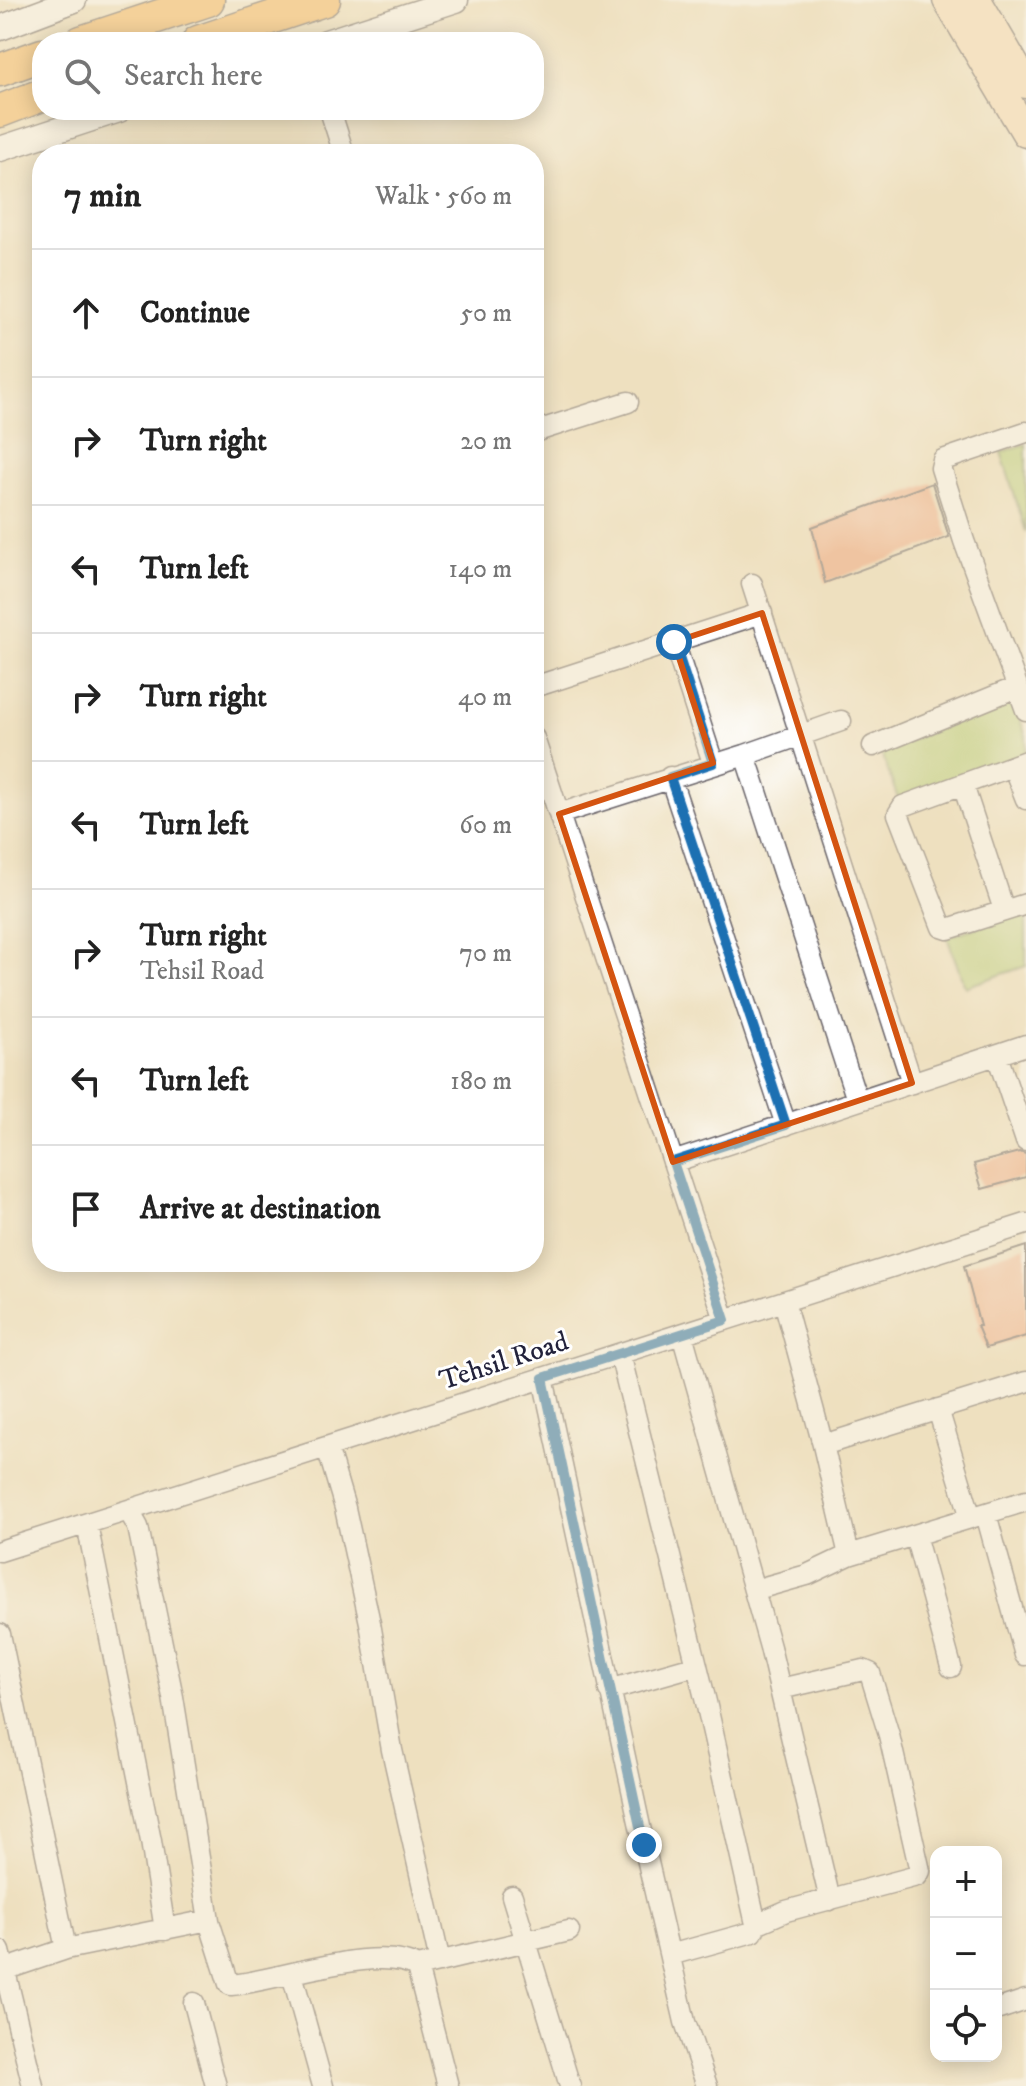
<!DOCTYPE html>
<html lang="en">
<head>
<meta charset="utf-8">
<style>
  :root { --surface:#fff; --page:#f6f6f6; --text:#222; --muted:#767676; --line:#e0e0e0 }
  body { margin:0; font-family:"IM FELL DW Pica",serif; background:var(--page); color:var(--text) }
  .controls { position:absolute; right:24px; bottom:24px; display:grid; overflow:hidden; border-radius:16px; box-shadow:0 4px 20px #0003 }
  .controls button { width:72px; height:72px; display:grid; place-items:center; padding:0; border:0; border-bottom:2px solid var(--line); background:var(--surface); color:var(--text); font:40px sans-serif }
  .stop { position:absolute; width:24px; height:24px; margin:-18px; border:6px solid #1f6fb2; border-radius:50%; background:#fff }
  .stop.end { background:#1f6fb2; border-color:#fff; box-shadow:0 2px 8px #0008 }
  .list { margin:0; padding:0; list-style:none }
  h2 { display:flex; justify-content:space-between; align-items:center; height:104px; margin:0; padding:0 32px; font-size:34px }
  h2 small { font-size:26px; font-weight:400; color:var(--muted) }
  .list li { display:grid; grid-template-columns:52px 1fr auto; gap:24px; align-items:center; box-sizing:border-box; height:128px; padding:0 32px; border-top:2px solid var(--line) }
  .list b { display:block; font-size:30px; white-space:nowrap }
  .list p { margin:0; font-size:26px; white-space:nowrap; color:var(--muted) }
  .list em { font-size:26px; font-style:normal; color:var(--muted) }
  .icon { flex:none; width:44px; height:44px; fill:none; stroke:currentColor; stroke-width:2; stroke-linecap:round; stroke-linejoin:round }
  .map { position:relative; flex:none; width:1026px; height:2086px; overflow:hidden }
  .search { position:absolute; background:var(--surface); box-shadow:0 4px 20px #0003; left:32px; top:32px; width:512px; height:88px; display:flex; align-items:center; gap:20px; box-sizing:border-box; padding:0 28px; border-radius:32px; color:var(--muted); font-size:30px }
  .panel { position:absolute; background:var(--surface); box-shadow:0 4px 20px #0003; left:32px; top:144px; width:512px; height:1128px; border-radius:32px }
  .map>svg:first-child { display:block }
  .green { fill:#b1cd73; stroke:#6a7857; stroke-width:2 }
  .building { fill:#f0a27c }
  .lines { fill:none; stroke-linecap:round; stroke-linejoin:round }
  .minor-casing { stroke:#696469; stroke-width:23 }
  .tertiary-casing { stroke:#696469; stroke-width:27 }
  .secondary-casing { stroke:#696469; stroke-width:31 }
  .trunk-casing { stroke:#696469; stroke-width:35 }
  .minor { stroke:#fff; stroke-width:20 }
  .tertiary { stroke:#fff; stroke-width:24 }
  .secondary { stroke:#fde5c5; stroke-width:28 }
  .trunk { stroke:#fabe6d; stroke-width:32 }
  .route { stroke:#1f6fb2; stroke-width:10 }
  .marked { fill:none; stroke:#d45411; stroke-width:6; stroke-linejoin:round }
  .labels { text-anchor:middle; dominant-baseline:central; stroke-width:6; stroke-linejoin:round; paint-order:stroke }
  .street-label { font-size:28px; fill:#22223b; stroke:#fff }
</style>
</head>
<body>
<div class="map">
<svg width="1026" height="2086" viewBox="0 0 1026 2086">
  <rect width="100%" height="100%" fill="#fff"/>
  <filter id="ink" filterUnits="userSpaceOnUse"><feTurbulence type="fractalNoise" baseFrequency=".0125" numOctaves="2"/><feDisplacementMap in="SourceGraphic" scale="16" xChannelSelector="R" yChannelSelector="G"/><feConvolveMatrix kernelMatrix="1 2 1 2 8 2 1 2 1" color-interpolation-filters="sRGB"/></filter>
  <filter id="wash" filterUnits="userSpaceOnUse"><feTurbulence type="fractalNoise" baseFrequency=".006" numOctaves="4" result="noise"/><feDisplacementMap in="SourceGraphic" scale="32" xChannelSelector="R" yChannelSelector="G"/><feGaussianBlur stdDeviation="1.8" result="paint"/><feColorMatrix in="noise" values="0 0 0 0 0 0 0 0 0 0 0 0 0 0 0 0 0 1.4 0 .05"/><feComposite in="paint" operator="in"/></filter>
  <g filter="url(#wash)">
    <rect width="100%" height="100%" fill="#eee0bf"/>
    <path class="green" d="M1026 444V532L1001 452Z
      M1012 698 1026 736V757L900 804 881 752Z
      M1026 911V966L965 987 947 937Z"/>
    <g id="blocks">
      <path class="building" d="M932 483 949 537 825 583 812 527Z
        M1019 1152 1026 1154V1177L982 1189 974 1164Z
        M1026 1246V1336L986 1348 977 1326H980L964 1266Z"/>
    </g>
  </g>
  <g filter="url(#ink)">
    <use href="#blocks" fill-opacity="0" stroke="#696469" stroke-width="2"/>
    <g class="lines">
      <g class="minor-casing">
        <path id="minor" d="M330 110 344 154
          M534 432 628 402
          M1026 432 943 460 941 468 964 541 1026 710
          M752 584 912 1083
          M674 642 713 763
          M534 687 762 613
          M534 738 725 1320
          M873 746 1017 687
          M745 755 857 1100
          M1026 761 903 806 898 814 942 927 948 929 1026 904
          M1013 766 1026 799
          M670 777 786 1125
          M963 785 1004 910
          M559 814 745 755 841 721
          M997 1055 1026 1141
          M673 1162 1026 1045
          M784 1301 823 1445 849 1555
          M682 1334 770 1647 830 1900
          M620 1354 706 1702 756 1924 753 1932 670 1955
          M543 1378 644 1845 685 2022 707 2086
          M938 1409 971 1518
          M823 1445 1026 1382
          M327 1447 345 1508 370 1623 392 1750 440 1962
          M986 1514 1025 1655
          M87 1524 151 1841 165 1930
          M915 1535 951 1667
          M0 1551 1026 1224
          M754 1590 807 1575 849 1555 1026 1501
          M0 1634 66 1949
          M609 1690 697 1665
          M512 1896 570 2086
          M209 1921 229 1984 231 1985C279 1981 378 1943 417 1967L569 1931
          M756 1924 786 1911 917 1876 920 1871 889 1735 870 1673 863 1670 780 1689
          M0 1951 33 2086
          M417 1967 448 2086
          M4 1970 66 1949 209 1920 173 1697 138 1527 129 1511
          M292 1974 323 2086
          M194 2003 216 2086
          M996 2010 1026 2000"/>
      </g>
      <g class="tertiary-casing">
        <path id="tertiary" d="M0 28 74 0
          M326 42 456 0
          M0 149 119 110"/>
      </g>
      <g class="secondary-casing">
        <path id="secondary" d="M947 0 1026 133
          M977 0 1026 84"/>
      </g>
      <g class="trunk-casing">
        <path id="trunk" d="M81 42 208 0
          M198 42 324 0
          M0 70 42 55
          M0 111 42 95"/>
      </g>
      <use href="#minor" class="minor"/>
      <use href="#tertiary" class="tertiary"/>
      <use href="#secondary" class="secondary"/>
      <use href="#trunk" class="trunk"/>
    </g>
  </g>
  <g class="lines" filter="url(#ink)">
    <path class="route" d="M644 1845 543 1378 725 1320 673 1162 786 1125 670 777 713 763 674 642"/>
  </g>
  <path d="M0 0H1026V2086H0ZM762 613 912 1083 673 1162 559 814 713 763 674 642Z" fill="#eee0bf" fill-opacity=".55" fill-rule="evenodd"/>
  <path class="marked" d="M762 613 912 1083 673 1162 559 814 713 763 674 642Z"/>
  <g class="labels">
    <g class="street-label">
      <text transform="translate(504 1361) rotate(-18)">Tehsil Road</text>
    </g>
  </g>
</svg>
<div class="controls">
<button>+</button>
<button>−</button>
<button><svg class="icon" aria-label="locate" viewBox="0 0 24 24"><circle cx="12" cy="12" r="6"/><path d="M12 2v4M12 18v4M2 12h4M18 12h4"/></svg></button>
</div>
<div class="stop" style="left:674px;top:642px"></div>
<div class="stop end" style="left:644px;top:1845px"></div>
<div class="search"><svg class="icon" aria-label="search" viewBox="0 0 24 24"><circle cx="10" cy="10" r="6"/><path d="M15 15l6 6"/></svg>Search here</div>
<section class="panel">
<h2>7 min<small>Walk · 560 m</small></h2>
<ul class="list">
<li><svg class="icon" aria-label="ahead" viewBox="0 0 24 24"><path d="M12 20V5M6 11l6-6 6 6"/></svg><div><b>Continue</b></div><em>50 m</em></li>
<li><svg class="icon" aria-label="right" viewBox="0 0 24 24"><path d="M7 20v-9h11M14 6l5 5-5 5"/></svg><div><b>Turn right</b></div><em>20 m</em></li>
<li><svg class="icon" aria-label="left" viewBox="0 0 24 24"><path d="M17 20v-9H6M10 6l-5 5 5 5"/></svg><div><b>Turn left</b></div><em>140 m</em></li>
<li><svg class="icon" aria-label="right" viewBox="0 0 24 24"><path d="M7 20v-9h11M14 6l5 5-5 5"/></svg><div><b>Turn right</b></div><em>40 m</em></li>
<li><svg class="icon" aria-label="left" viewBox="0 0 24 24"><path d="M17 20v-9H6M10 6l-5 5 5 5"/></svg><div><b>Turn left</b></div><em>60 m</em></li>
<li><svg class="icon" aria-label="right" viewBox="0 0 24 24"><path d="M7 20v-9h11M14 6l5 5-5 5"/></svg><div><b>Turn right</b><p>Tehsil Road</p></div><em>70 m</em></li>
<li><svg class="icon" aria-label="left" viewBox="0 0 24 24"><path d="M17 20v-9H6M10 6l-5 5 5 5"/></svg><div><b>Turn left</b></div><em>180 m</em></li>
<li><svg class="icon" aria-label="arrive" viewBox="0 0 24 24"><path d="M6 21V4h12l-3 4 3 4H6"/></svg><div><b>Arrive at destination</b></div></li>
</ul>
</section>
</div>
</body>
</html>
